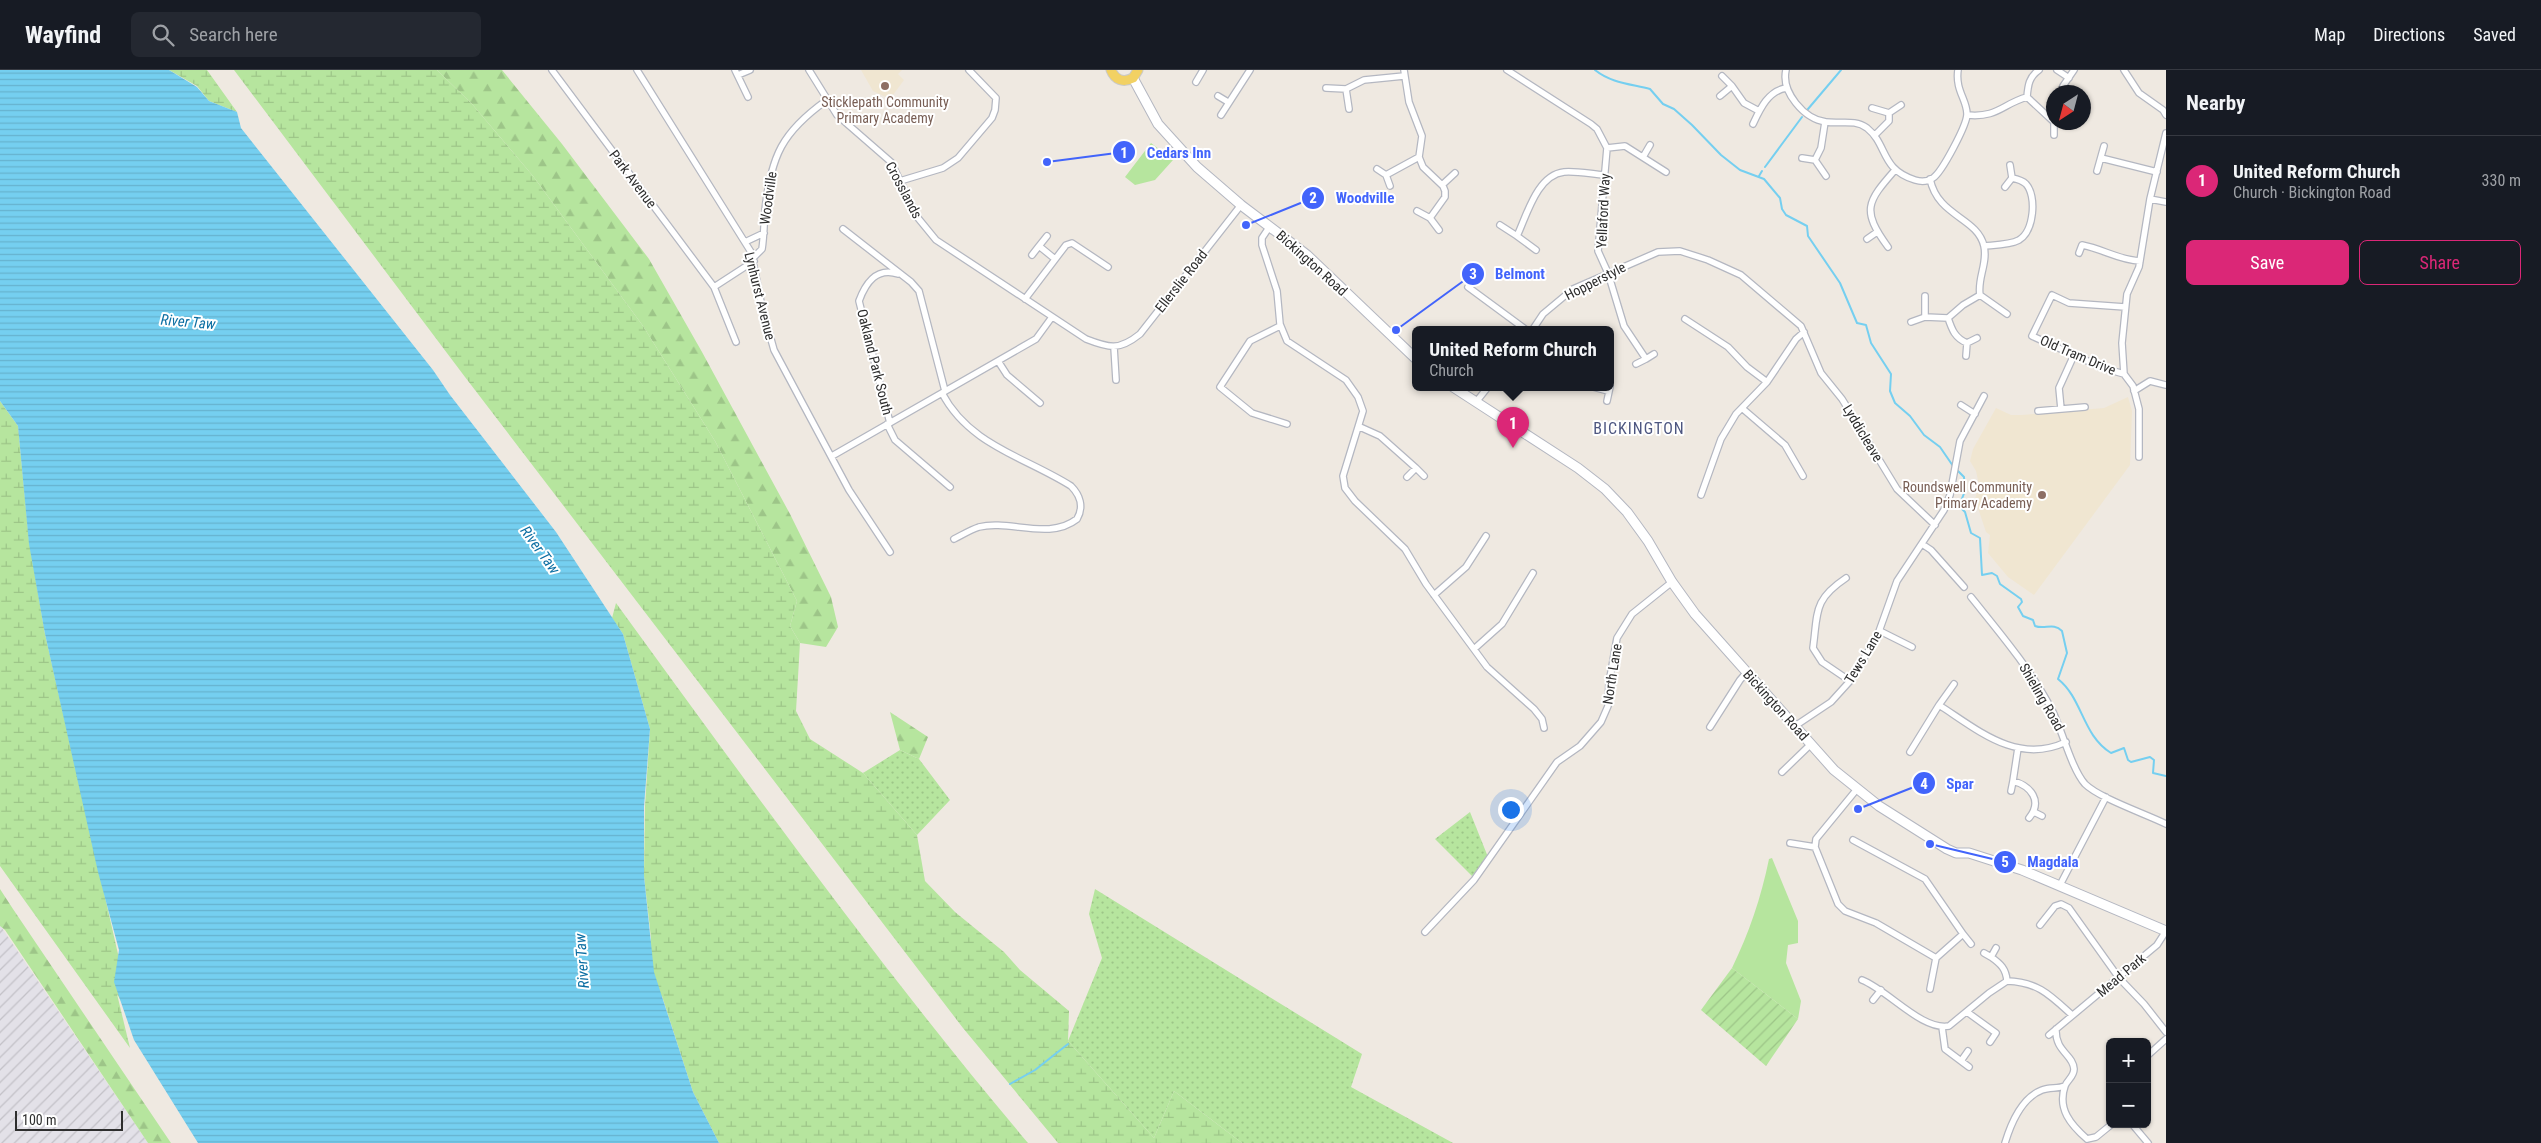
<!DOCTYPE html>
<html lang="en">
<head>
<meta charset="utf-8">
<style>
  :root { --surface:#171b24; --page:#242831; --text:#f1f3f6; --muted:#9ea1a6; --line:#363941; --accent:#db2777 }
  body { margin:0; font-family:"Roboto Condensed",sans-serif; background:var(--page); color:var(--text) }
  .controls { position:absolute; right:15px; bottom:15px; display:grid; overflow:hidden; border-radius:8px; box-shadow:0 1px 4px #0004 }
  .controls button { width:45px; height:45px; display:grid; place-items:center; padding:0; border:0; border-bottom:1px solid var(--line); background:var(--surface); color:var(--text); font:25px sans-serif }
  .compass { position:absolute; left:2046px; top:15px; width:45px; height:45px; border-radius:50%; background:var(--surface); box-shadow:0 1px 4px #0004; rotate:216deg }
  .scale { position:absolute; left:15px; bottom:12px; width:108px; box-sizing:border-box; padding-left:5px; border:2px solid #2e2e2e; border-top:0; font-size:14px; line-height:18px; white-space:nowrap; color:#2e2e2e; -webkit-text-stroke:4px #fff; paint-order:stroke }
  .you { position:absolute; left:1510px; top:739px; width:18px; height:18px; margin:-12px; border:4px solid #fff; border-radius:50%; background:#1a73e8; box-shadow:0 0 0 8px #1a73e833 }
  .badge { display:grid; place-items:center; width:32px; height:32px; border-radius:50%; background:var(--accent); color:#fff; font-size:16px; font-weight:700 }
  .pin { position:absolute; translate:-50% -41px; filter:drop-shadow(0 1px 2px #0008) }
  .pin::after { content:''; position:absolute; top:26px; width:18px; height:15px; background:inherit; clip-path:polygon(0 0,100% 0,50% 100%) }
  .popup { position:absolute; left:1412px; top:256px; width:202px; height:65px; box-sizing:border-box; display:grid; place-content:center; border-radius:8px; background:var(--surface); filter:drop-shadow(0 1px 4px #0005); font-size:16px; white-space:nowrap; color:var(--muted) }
  .popup b { font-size:19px; color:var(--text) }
  .popup::after { content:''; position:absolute; left:50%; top:100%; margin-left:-10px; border:10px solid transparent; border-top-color:var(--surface) }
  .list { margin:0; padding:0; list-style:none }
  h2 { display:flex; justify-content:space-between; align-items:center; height:65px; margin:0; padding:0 20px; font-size:21px }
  h2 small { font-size:16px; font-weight:400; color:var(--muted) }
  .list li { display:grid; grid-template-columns:32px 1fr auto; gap:15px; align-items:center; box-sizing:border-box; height:90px; padding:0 20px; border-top:1px solid var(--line) }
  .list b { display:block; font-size:19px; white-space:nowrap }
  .list p { margin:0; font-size:16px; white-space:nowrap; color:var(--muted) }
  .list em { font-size:16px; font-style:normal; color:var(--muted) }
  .actions { display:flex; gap:10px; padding:15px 20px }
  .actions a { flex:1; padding:11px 0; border:1px solid var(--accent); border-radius:8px; text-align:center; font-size:18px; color:var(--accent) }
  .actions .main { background:var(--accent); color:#fff }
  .icon { flex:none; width:28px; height:28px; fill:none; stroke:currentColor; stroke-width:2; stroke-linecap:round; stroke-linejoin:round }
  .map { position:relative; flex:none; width:2166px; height:1073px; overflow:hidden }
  header { display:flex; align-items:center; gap:30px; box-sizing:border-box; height:70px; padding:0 25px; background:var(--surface); border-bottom:1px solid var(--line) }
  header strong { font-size:24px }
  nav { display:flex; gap:28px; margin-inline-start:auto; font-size:18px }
  .search { width:350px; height:45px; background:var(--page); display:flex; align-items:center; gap:12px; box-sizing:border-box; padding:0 18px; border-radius:8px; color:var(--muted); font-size:19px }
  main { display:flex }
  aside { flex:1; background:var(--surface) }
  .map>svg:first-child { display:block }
  .industrial { fill:url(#industrial-furrows) }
  .education { fill:#f0e6d1 }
  .grass { fill:url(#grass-dots) }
  .forest { fill:url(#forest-firs) }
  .wetland { fill:url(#wetland-marsh) }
  .park { fill:#b6e59e }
  .garden { fill:url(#garden-furrows) }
  .water { fill:url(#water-rules) }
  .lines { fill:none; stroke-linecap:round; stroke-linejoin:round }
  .stream { stroke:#75cff0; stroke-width:2 }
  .street-casing { stroke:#b4b7c1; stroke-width:8 }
  .secondary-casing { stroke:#b4b7c1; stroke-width:11 }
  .primary-casing { stroke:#c9c9c9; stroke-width:11 }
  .street { stroke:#fff; stroke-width:5.5 }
  .secondary { stroke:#fff; stroke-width:9 }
  .primary { stroke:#f2d163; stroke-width:9 }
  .education-dot { fill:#8d6e63; stroke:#fff; stroke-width:2 }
  .labels { text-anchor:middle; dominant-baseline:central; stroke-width:4; stroke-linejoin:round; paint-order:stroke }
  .education-label { font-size:14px; fill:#785e54; stroke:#fff }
  .street-label { font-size:14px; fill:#2e2e2e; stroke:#fff }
  .water-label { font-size:15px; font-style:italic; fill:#0d6fa3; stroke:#fff }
  .quarter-label { font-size:16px; letter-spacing:1px; fill:#4d5680; stroke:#fff }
  .leader { fill:none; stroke:#4264fb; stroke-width:2 }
  .callout-dot { fill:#4264fb; stroke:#fff; stroke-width:2 }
  .mark-label { font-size:15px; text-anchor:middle; font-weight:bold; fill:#fff }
  .callout-label { font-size:15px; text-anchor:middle; font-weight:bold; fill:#4264fb; stroke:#fff; stroke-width:4; stroke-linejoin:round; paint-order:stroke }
</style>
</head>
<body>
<header>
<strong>Wayfind</strong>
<div class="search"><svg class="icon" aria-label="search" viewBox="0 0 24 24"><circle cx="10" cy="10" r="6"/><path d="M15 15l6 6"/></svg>Search here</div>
<nav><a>Map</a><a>Directions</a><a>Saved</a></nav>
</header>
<main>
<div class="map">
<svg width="2166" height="1073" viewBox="0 0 2166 1073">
  <defs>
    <pattern id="industrial-furrows" width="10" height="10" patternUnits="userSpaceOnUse" patternTransform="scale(1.25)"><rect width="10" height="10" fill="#e3e1e8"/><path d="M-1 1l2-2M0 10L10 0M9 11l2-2" fill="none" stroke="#c3c1c7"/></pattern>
    <pattern id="grass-dots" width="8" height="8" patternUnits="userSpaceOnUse" patternTransform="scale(1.25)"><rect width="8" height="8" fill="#b6e59e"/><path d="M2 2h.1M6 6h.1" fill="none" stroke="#9dc588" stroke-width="1.8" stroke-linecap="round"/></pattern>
    <pattern id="forest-firs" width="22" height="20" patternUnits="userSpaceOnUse" patternTransform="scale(1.25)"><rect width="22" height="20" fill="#b6e59e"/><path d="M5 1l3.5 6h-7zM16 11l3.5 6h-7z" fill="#9dc588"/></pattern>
    <pattern id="wetland-marsh" width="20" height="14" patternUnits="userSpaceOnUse" patternTransform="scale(1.25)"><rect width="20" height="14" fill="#b6e59e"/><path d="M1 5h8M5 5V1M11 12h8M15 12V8" fill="none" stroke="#9dc588"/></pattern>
    <pattern id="garden-furrows" width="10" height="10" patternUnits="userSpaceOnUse" patternTransform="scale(1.25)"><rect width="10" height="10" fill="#b6e59e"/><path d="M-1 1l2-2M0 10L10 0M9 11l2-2" fill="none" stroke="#9dc588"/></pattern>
    <pattern id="water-rules" width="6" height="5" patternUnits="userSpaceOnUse" patternTransform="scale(1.25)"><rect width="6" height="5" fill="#75cff0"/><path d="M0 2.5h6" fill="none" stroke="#66b2ce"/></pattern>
  </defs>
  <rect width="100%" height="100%" fill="#efe9e1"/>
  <path class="industrial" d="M0 855 4 861 148 1073H0Z"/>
  <path class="education" d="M861 0H902L898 4 904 10 890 29 873 21Z
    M2128 327 2132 341 2130 395 2034 525 2008 507 1988 483 1990 465 1986 462 1975 429 1979 415 1976 401 1970 391 1973 379 1996 338 2011 345H2022L2104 338Z"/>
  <path class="grass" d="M900 680 919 689 950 730 917 765 863 703Z
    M1470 742 1488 787 1472 806 1435 769Z
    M1095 819 1362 984 1351 1017 1453 1073H1242L1174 1021 1154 1068 1068 971 1102 888 1089 844Z"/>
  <path class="forest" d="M437 0H502L562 74 649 189 702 282 790 444 831 527 838 557 826 577 800 573 790 556 797 531 715 371 643 256 533 106 472 34Z
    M890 642 928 667 919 689 900 680Z
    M0 819 13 839 171 1073H148L5 860 0 856Z"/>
  <path class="wetland" d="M169 0H207L237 42 209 31 197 16Z
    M234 0H437L472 34 533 106 643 256 715 371 797 531 790 556 800 573 796 641 810 669 863 703 917 765 925 811 955 842 1004 882 1020 900 1069 941 1068 971 1154 1068 1174 1021 1242 1073H1058L963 958 465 307Z
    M0 331 18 356 29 470 45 564 118 884 140 965 117 924 130 978 0 796Z
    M616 533C749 716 882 900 1028 1073H719L693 1022 662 926 612 1073 651 868 644 806 645 736 650 659 623 564 612 548Z"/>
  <path class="park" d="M1151 73 1173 90 1155 110 1135 115 1125 107Z
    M1772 788 1798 851V873L1788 875 1786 893 1801 931 1798 949 1732 898C1749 863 1761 828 1769 789Z"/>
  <path class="garden" d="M1732 898 1798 949 1766 996 1701 940Z"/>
  <path class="water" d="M0 0H169L197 17 209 31 237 42 241 58 433 300 450 325 556 462 623 564 650 659 644 737V806L654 902 693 1022 719 1073H198L134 970 114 912 119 880 98 802 45 564 29 474 18 356 0 331Z"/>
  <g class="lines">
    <path class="stream" d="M1595 0C1611 13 1631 14 1650 19L1663 34 1674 39 1692 55 1721 85 1740 100 1764 109 1780 128 1782 139 1786 145 1807 156 1808 166 1840 213 1857 253 1866 255 1871 273 1891 304 1890 321 1895 333 1910 346 1924 365 1940 377 1953 396
      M1808 39 1841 0
      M1765 97 1802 47
      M1759 106 1762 101
      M1957 400 1964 407 1965 421 1959 436 1965 442 1971 463 1980 468 1982 505 1992 503 1997 506 2000 514 2021 529 2022 532 2018 537 2023 546 2033 550 2035 556C2045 560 2053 552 2062 561L2067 583 2058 609C2083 629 2082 665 2111 683L2124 678 2128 690 2131 692 2150 687 2154 690 2153 703 2166 706
      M1010 1014 1035 1000 1068 974"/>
    <g class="street-casing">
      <path id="street" d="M552 0 714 217 736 272
        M637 0 751 182 762 237 774 280 849 420 890 482
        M735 0 748 27
        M809 0 837 45 891 92 918 148 936 170 1086 269C1109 278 1119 281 1140 264L1241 135
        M1404 0 1409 32 1422 66 1419 87 1423 97 1443 116 1445 121V127L1430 148
        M1507 0 1591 54 1597 59 1607 78
        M1786 0C1781 22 1804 49 1826 52 1841 54 1855 49 1867 58 1888 75 1880 99 1915 110 1921 112 1927 112 1933 108 1942 102 1967 55 1967 44 1967 30 1955 20 1958 0
        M2057 0 2069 8
        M2124 0 2139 23 2163 40 2166 45
        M738 5 750 0
        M1722 6 1732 16 1744 33 1759 41
        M1196 12 1203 0
        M2063 16 2074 0
        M1326 18 1346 19 1364 10 1404 6
        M1346 19 1349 39
        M1218 26 1228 32
        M1720 26 1732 16
        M2027 27 2054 52
        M1872 38 1889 43
        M1221 45 1250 0
        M1967 45C1998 48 2002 34 2027 27 2028 15 2029 7 2039 0
        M1825 52 1821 78 1815 90 1826 106
        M2054 52V65
        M1753 54C1760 39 1768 21 1786 18
        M1875 65 1889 51V43L1901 35
        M1607 78 1598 181 1608 203 1624 256 1646 289 1636 294
        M1607 78 1625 76 1666 102
        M1643 87 1650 75
        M1802 88 1815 90
        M2101 88 2157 102
        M2010 95 2012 108
        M1377 99 1386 105
        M2097 101 2104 76
        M1930 109C1938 147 1977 147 1984 176 1988 193 1977 209 1980 225L2007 244
        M900 111 943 98 958 88 992 48 995 40 996 28 969 0
        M1442 115 1455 103
        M1390 116 1386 105 1419 87
        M2150 129 2166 132
        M1417 141 1430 148 1439 160
        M1500 155 1517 166C1527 145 1537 105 1564 102 1577 101 1591 104 1604 105
        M1270 156 1262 168V175L1277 221 1280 254 1287 271 1346 310 1358 327 1363 341 1343 406 1345 418 1355 431 1405 479 1426 514 1487 597 1534 639 1542 649 1544 658
        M843 159 911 212 919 221 945 321
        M1047 166 1039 176 1055 189
        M1517 166 1536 180
        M1867 169 1877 162
        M745 172 764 163
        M1984 176C1994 175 2010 175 2019 170 2034 161 2037 126 2026 114 2022 110 2017 109 2012 108L2005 117
        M1888 177C1861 140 1867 132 1895 100
        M2079 183 2082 175C2103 179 2119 190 2140 191
        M1032 185 1039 176
        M753 188 762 179C764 166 764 153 765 140 771 86 782 62 827 30
        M714 217 754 191
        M1468 217 1525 259
        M1025 229 1066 175 1072 173 1108 197
        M1925 247V226
        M1948 248C1952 260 1955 268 1967 273L1966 286
        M1685 249 1728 277 1747 297 1767 312
        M1911 252 1925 247 1948 248 1963 235 1980 225
        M1280 256 1250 271 1220 317 1252 343 1287 354
        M1533 259 1543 244 1573 219 1658 182 1680 181 1708 190 1741 205 1801 256 1821 303 1842 329 1897 419 1935 455
        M1967 273 1977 268
        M1114 277 1116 310
        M1646 289 1654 284
        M998 291 1007 305 1040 333
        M2124 304 2103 298 2032 266 2052 225 2069 233 2125 237
        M1593 317 1608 321
        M2134 321 2150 311 2166 315
        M942 323C969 375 1025 387 1071 416 1080 425 1084 437 1077 449 1049 471 1009 449 979 457 970 460 962 465 954 469
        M1607 331 1610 317
        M1476 332 1488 317
        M1961 335 1975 344
        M1743 339 1785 375 1803 406
        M2061 339 2059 318 2074 285
        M2038 341 2085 337
        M890 353 859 231C866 212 877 197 898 204
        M887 354 895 370 950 417
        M1360 357 1380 366 1416 398
        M832 386 1036 269 1052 247
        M2139 387V339L2133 316 2124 304 2122 273 2127 224 2139 197 2150 129 2166 63
        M1407 407 1416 398 1424 406
        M1701 425 1721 369 1736 344 1767 312 1796 269 1804 262
        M1922 474 1931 480 1964 517
        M1846 508C1813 530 1818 542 1813 578L1822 592 1850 611
        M1434 525 1466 497 1486 466
        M1971 527C1999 562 2029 597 2051 638 2062 659 2071 698 2085 714 2099 728 2146 744 2166 754
        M1880 561 1912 577
        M1474 579 1502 554 1533 503
        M1939 635 1954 614
        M1795 656 1831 632 1850 611 1877 567 1897 511 1944 440 1950 425 1960 371 1984 326
        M1710 657 1740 610 1747 602
        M2018 678 2013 711C2031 716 2043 731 2029 748
        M1910 682 1939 635C1978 660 2017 695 2066 672
        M1782 702 1811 674
        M2011 721 2013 711
        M2034 742 2042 746
        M1853 770 1925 809 1963 864 1936 888 1876 853 1845 841 1838 834 1815 777 1816 769 1857 719
        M1790 773 1815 777
        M2060 815 2106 727
        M2040 855 2055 836 2061 834 2069 838 2119 908 2144 934 2166 962
        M1425 862 1474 810 1557 692 1580 676 1601 652 1608 636 1609 613 1617 568 1632 544 1672 512
        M1963 864 1971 874
        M1996 878 1991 887C2001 894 2006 899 2007 911 2038 912 2050 925 2072 945
        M1984 883 1991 887
        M1862 910C1888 920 1922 961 1949 956L1989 923 2007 911
        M1930 919 1936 888
        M1873 930 1881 920
        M1967 942 1996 963 1990 972
        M1942 957 1945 979 1969 997
        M2056 959C2055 982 2073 984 2074 999 2074 1007 2067 1010 2065 1016 2057 1039 2071 1055 2087 1069
        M2049 965 2157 875 2166 861
        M2147 986 2166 969
        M1961 991 1968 981
        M2132 1054 2148 1073
        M2087 1069 2096 1067 2112 1054
        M2005 1073C2011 1053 2021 1028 2042 1020 2050 1017 2057 1019 2065 1016"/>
    </g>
    <g class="secondary-casing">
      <path id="secondary" d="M1133 8 1158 54 1197 97 1241 135 1307 185 1416 289
        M1453 317 1578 398 1605 419 1627 442 1648 471 1672 512 1695 544 1834 700 1879 736 1947 779 1956 783H1969L2022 800 2166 861"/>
    </g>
    <g class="primary-casing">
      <path id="primary" d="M1111 0C1115 10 1123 13 1133 8L1138 0"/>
    </g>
    <use href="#street" class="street"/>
    <use href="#secondary" class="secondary"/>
    <use href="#primary" class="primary"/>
  </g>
  <g class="education-dot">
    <circle cx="885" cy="16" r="5"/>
    <circle cx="2042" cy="425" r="5"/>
  </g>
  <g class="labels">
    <g class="education-label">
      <text x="885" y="32">Sticklepath Community<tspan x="885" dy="16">Primary Academy</tspan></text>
      <text x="2032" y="417" text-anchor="end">Roundswell Community<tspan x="2032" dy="16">Primary Academy</tspan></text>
    </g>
    <g class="street-label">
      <text transform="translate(633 109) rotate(53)">Park Avenue</text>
      <text transform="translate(904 120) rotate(62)">Crosslands</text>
      <text transform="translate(768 128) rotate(-82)">Woodville</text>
      <text transform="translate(1603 141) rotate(-87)">Yellaford Way</text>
      <text transform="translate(1312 193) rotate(42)">Bickington Road</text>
      <text transform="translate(1181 211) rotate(-52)">Ellerslie Road</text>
      <text transform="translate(1595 211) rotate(-27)">Hopperstyle</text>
      <text transform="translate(760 226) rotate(76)">Lynhurst Avenue</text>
      <text transform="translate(2078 285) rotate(23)">Old Tram Drive</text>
      <text transform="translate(875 292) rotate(76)">Oakland Park South</text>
      <text transform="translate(1863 363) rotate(59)">Lyddicleave</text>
      <text transform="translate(1863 587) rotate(-59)">Tews Lane</text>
      <text transform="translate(1612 604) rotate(-81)">North Lane</text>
      <text transform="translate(2042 627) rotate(60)">Shieling Road</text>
      <text transform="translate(1776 635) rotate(48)">Bickington Road</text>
      <text transform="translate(2121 905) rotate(-40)">Mead Park</text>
    </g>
    <g class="water-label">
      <text transform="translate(188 252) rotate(5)">River Taw</text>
      <text transform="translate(540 480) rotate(54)">River Taw</text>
      <text transform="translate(582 891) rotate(-94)">River Taw</text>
    </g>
    <g class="quarter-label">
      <text x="1639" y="358">BICKINGTON</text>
    </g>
  </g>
  <path class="leader" d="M1047 92L1124 82M1246 155L1313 128M1396 260L1473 204M1858 739L1924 713M1930 774L2005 792"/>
  <g class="callout-dot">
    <circle cx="1047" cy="92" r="5"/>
    <circle cx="1246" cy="155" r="5"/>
    <circle cx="1396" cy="260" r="5"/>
    <circle cx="1858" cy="739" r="5"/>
    <circle cx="1930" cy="774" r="5"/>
    <circle cx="1124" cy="82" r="12"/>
    <circle cx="1313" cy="128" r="12"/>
    <circle cx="1473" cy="204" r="12"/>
    <circle cx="1924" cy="713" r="12"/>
    <circle cx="2005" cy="792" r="12"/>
  </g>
  <g class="mark-label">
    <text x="1124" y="88">1</text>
    <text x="1313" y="133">2</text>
    <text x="1473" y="209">3</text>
    <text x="1924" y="719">4</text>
    <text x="2005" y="797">5</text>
  </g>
  <g class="callout-label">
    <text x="1179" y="88">Cedars Inn</text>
    <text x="1365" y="133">Woodville</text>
    <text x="1520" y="209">Belmont</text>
    <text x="1960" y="719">Spar</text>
    <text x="2053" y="797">Magdala</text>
  </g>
</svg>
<div class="controls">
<button>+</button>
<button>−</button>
</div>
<svg class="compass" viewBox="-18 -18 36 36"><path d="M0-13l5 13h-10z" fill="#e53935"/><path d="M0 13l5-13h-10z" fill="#9ea1a6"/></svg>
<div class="scale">100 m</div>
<div class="you"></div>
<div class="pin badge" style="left:1513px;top:378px">1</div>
<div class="popup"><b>United Reform Church</b>Church</div>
</div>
<aside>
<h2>Nearby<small></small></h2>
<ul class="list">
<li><span class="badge">1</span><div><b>United Reform Church</b><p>Church · Bickington Road</p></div><em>330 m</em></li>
</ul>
<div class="actions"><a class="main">Save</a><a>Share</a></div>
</aside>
</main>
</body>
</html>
